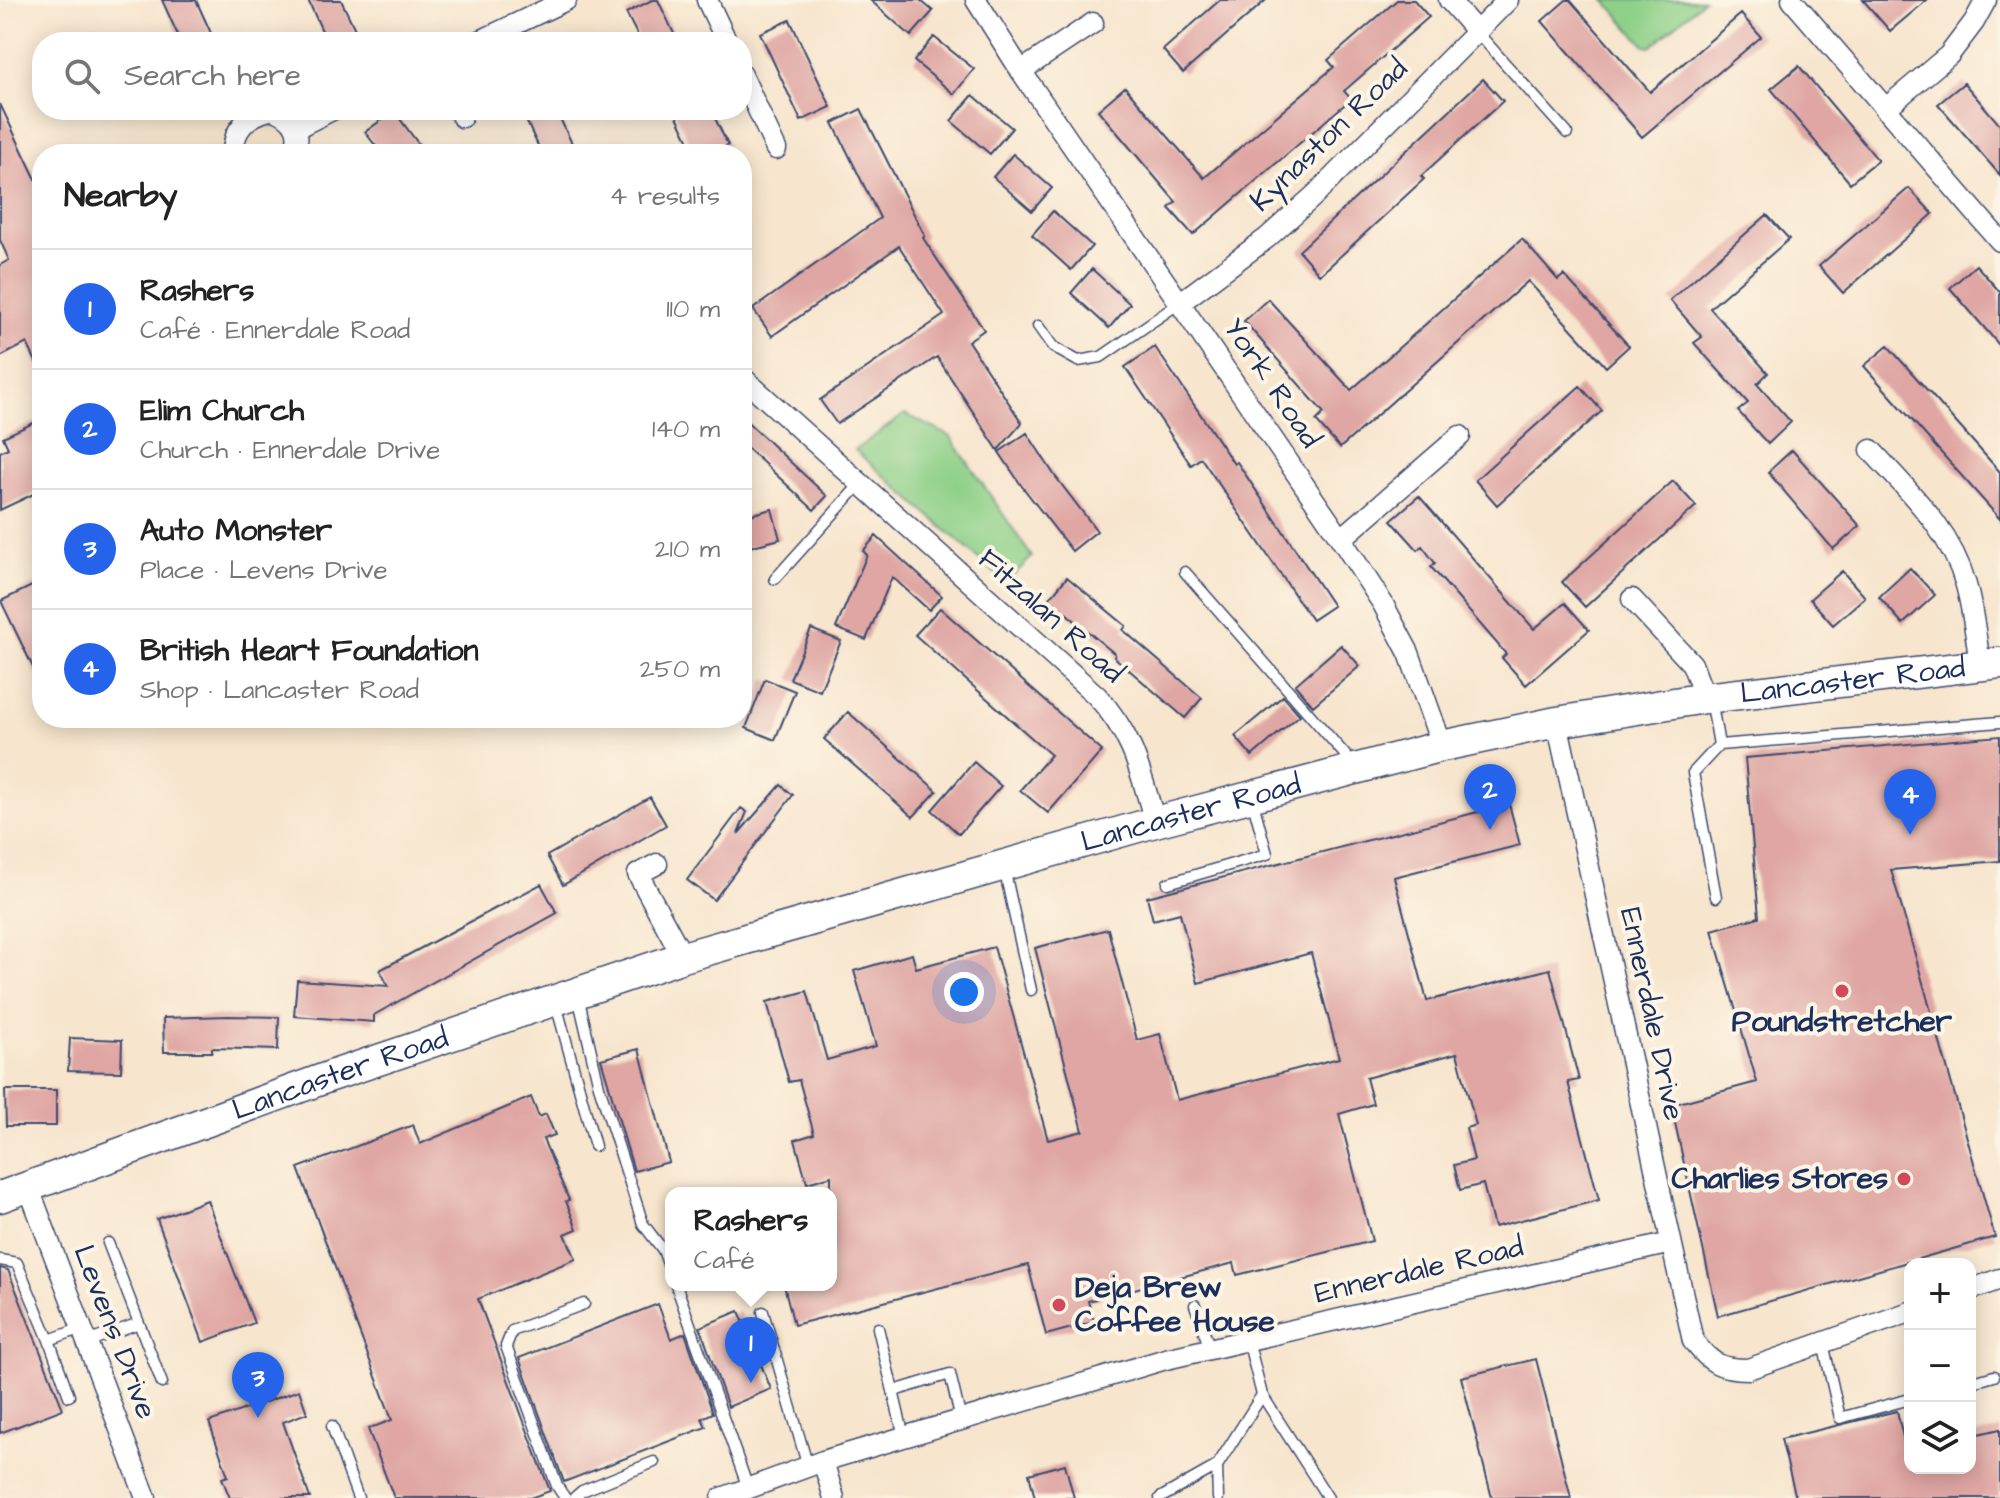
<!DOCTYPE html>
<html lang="en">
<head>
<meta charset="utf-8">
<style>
  :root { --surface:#fff; --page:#f6f6f6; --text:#222; --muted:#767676; --line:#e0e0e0; --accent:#2563eb }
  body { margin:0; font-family:"Architects Daughter",sans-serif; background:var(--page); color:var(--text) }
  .controls { position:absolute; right:24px; bottom:24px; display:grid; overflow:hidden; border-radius:16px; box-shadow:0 4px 20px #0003 }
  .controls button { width:72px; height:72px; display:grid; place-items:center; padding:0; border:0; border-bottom:2px solid var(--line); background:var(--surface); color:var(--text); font:40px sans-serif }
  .you { position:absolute; left:964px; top:992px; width:28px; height:28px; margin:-20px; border:6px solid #fff; border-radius:50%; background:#1a73e8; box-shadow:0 0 0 12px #1a73e833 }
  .badge { display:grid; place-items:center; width:52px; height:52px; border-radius:50%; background:var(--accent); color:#fff; font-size:26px; font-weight:700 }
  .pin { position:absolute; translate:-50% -66px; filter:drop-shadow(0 2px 4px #0008) }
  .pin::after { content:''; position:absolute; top:42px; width:28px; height:24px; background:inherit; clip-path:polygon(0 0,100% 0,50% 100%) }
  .popup { position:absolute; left:665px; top:1187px; width:172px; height:104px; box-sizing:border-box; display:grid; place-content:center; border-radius:16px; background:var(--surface); filter:drop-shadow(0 2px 6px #0005); font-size:26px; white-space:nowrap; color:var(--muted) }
  .popup b { font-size:30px; color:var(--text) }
  .popup::after { content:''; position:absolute; left:50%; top:100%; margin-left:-16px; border:16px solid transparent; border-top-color:var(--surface) }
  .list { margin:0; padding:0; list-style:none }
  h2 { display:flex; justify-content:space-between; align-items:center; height:104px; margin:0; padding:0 32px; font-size:34px }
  h2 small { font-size:26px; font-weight:400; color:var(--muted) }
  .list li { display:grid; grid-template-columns:52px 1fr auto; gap:24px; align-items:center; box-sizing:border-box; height:120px; padding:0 32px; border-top:2px solid var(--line) }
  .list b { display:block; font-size:30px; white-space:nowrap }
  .list p { margin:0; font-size:26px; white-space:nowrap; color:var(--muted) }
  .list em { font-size:26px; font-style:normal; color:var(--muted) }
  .icon { flex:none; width:44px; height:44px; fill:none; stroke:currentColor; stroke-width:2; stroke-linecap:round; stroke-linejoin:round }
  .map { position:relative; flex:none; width:2000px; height:1498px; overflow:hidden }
  .search { position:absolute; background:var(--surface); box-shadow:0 4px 20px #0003; left:32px; top:32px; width:720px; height:88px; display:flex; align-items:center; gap:20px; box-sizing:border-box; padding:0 28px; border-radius:32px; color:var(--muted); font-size:30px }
  .panel { position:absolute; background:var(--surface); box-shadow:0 4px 20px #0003; left:32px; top:144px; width:720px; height:584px; border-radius:32px }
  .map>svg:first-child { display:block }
  .green { fill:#8ed088; stroke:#548073; stroke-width:2 }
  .building { fill:#dfa6a3 }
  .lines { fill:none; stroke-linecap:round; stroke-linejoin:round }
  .lane-casing { stroke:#3c4a6f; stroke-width:13 }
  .street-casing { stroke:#3c4a6f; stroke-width:23 }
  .secondary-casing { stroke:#3c4a6f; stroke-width:33 }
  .lane { stroke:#fff; stroke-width:10 }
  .street { stroke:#fff; stroke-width:20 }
  .secondary { stroke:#fff; stroke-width:30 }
  .poi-dot { fill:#d1495b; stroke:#fcf5e5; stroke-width:3 }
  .labels { text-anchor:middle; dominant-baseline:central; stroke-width:8; stroke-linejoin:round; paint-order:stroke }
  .street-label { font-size:30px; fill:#1b2f5e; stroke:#fcf5e5 }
  .poi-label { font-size:30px; font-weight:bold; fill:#1b2f5e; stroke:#fcf5e5 }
</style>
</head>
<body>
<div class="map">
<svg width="2000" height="1498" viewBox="0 0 2000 1498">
  <rect width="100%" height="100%" fill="#fcf5e5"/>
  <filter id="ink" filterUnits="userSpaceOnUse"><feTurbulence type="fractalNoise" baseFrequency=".0125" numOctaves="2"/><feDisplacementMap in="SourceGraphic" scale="16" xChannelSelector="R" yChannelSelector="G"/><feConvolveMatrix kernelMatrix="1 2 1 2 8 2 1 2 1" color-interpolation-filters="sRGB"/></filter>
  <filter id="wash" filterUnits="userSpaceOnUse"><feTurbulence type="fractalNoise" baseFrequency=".006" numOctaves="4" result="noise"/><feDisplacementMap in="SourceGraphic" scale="32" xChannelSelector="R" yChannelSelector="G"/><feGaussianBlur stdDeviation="1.8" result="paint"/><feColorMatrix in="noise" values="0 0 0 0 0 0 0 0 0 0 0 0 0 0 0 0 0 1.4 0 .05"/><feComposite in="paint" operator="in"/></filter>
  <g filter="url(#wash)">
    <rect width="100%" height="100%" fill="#f7e5cd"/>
    <path class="green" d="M1605 0H1704L1651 47 1645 46Z
      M905 414 950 436 1032 557 1006 583 855 450Z"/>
    <g id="blocks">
      <path class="building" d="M162 0H196L215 42H181Z
        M308 0H341L361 42H327Z
        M652 0H658L678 42H641L626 13Z
        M870 0H920L933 11 911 36Z
        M1220 0H1266L1183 73 1163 50Z
        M1397 0H1414L1429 17 1344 91 1351 99 1193 235 1169 208 1176 202 1098 110 1125 87 1204 178 1334 67 1328 60Z
        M1566 0H1570L1650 92 1741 14 1761 37 1642 137 1542 21Z
        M1863 0H1927L1890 31Z
        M790 20 831 107 801 121 760 33Z
        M934 37 974 69 954 94 914 61Z
        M1799 66 1878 160 1850 183 1771 89Z
        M1483 79 1503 101 1421 176 1424 179 1320 275 1299 251Z
        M1964 83 2000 125V175L1938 104Z
        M973 95 1012 128 990 154 951 121Z
        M0 104 42 192V374L27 343 0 357V265L9 260 0 240Z
        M861 109 925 236 923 238 984 330 968 341 1022 423 998 450 937 357 837 424 820 400 944 315 899 246 772 336 753 309 880 218 833 123Z
        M521 110H556L577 154H542Z
        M674 110H711L728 145 710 154H695Z
        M394 111 426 154H382L365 132Z
        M1013 154 1052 188 1032 211 993 177Z
        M1909 188 1933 214 1843 293 1819 266Z
        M1053 211 1092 246 1071 270 1032 235Z
        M1767 215 1789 239 1710 308 1768 373 1757 384 1791 422 1768 444 1738 411 1748 403 1694 343 1702 337 1670 300Z
        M1522 239 1558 280 1564 275 1629 346 1606 367 1528 281 1340 448 1316 421 1324 413 1244 321 1268 299 1351 390Z
        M1976 265 2000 292V346L1950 288Z
        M1092 269 1130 304 1109 328 1071 293Z
        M1888 346 2000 472V519L1864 366Z
        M1155 347 1234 464 1237 462 1333 606 1312 620 1201 458 1191 465 1125 367Z
        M1580 386 1602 411 1497 505 1475 480Z
        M742 417 827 496 814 510 742 443Z
        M42 419V490L0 510V452L8 448 3 437Z
        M1027 433 1055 476 1097 531 1072 551 1021 485 999 452Z
        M1792 450 1860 526 1833 549 1768 472Z
        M1673 481 1696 506 1585 607 1562 582Z
        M1419 496 1534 629 1565 603 1589 630 1526 685 1502 658 1506 654 1431 567 1435 563 1422 546 1418 550 1391 520Z
        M772 509 780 539 742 549V517Z
        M876 536 942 596 929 610 892 577 866 640 836 628 867 555 863 551Z
        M1910 568 1935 595 1903 624 1879 597Z
        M1842 571 1865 597 1833 625 1810 599Z
        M1067 577 1126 626 1123 630 1202 698 1185 718 1114 657 1115 654 1049 599Z
        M42 581V686L1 601Z
        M940 608 1102 751 1048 813 1020 790 1051 755 915 635Z
        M811 629 841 641 820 691 790 679Z
        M1341 645 1360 666 1313 706 1295 685Z
        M765 679 795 691 775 740 746 728Z
        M1283 696 1300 715 1252 756 1235 736Z
        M848 712 937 791 913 817 824 739Z
        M2000 736V861L1891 870 1995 1237 1718 1316 1671 1105 1757 1082 1712 930 1759 917 1745 758Z
        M974 762 1001 786 959 834 932 810Z
        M781 785 793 795 714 900 687 880 741 808 747 812 738 834Z
        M650 797 666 825 563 885 547 856Z
        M1509 804 1520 845 1394 877 1427 1001 1550 969 1579 1080 1568 1082 1599 1200 1494 1227 1483 1184 1460 1190 1454 1165 1474 1160 1466 1128 1476 1125 1457 1053 1366 1078 1373 1104 1339 1114 1372 1241 1237 1275 1234 1263 1088 1301 1094 1322 1046 1335 1028 1265 794 1325 784 1285H831V1176L807 1183 795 1140 814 1134 799 1080 789 1082 767 1002 807 991 827 1060 876 1046 854 971 912 954 916 968 994 947 1048 1140 1083 1131 1035 948 1108 929 1137 1040 1160 1034 1177 1100 1339 1058 1311 953 1198 983 1180 913 1153 920 1147 897Z
        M541 884 557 913 374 1015V1022L294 1016 297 980 388 986 380 970Z
        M228 1016 279 1017 278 1050 212 1048V1052H164L163 1018Z
        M70 1038 122 1040 121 1072 68 1071Z
        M639 1049 669 1162 634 1171 601 1059Z
        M5 1090H56V1126H6Z
        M531 1097 539 1117 546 1114 555 1135 543 1139 569 1200 566 1201 577 1229 565 1234 576 1259 478 1299 550 1491 530 1498H394L368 1429 392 1420 298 1168 413 1125 420 1144Z
        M207 1200 254 1323 203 1342 157 1219Z
        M0 1268 8 1270 63 1409 0 1433Z
        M658 1304 671 1339 685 1333 713 1413 702 1418 706 1427 564 1482 519 1358Z
        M739 1311 771 1389 728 1407 700 1327Z
        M1536 1359 1571 1498H1492L1461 1377Z
        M299 1390 307 1413 283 1422 310 1498H230L222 1478 228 1476 209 1422Z
        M1897 1411 1910 1468H1970V1436L2000 1429V1498H1796L1781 1439Z
        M1065 1464 1074 1498H1035L1029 1474Z"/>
    </g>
  </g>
  <g filter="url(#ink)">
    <use href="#blocks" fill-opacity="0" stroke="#3c4a6f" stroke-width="2"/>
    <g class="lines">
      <g class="lane-casing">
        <path id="lane" d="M1477 32 1567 133
          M1038 326 1053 347 1078 361 1101 357 1181 302
          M1185 572 1354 765
          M775 579 861 483
          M1711 699 1719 745
          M1004 868 1031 990
          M1168 883 1267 854 1252 799
          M1716 897 1693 773 1719 745 2000 722
          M578 996 599 1086 643 1224 663 1250 671 1272
          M556 1004 595 1146
          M0 1260 17 1263 49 1340 82 1328
          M676 1285 748 1488
          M1195 1305 1210 1349
          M763 1312 808 1467
          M139 1323 162 1383
          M878 1328 904 1437
          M49 1340 69 1396
          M1248 1340 1262 1395 1328 1498
          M87 1342 139 1323 108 1243
          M1823 1343 1840 1418 1910 1399
          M1970 1383 1994 1376
          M894 1391 950 1374 961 1420
          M332 1426 358 1498
          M565 1498 557 1486 506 1346 512 1331 584 1304
          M574 1498 582 1491 654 1462
          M1160 1498 1217 1466
          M1218 1498 1217 1466 1262 1395"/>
      </g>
      <g class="street-casing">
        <path id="street" d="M707 0 727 42
          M976 0 1021 71 1341 539 1383 604 1409 653 1442 746
          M1449 0 1477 32
          M1792 0 2000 241
          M478 42 566 0
          M1021 71 1093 23
          M742 75 776 149
          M1885 109 1949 55 1974 22 1986 0
          M273 110C295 116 305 136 291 154
          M459 110 462 117
          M296 128 332 110
          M233 154C233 130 246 116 269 110
          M1181 302 1267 238 1316 194 1508 0
          M742 377 1097 696C1134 737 1140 771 1155 822
          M1871 450C1908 491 1951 530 1966 585 1973 610 1976 638 1980 664
          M1341 539 1460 436
          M1632 599 1692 664 1705 698
          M1557 722 1693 1341C1711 1363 1719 1369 1748 1369L1910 1312
          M657 864 638 874 683 957
          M28 1186 146 1498
          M1970 1290 2000 1279
          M823 1461 834 1498
          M722 1498 823 1461 1166 1359 1671 1243"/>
      </g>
      <g class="secondary-casing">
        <g id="secondary">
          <path id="s1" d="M0 1197 331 1076 683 957 1155 822 1442 746 1557 722 1705 698 2000 663"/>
        </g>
      </g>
      <use href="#lane" class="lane"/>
      <use href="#street" class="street"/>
      <use href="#secondary" class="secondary"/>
    </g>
  </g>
  <g class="poi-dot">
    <circle cx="1842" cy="991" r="8"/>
    <circle cx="1904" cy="1179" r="8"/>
    <circle cx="1059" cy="1305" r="8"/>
  </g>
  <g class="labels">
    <g class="street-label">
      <text transform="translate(1329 135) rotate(-44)">Kynaston Road</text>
      <text transform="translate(1272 383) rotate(56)">York Road</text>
      <text transform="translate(1051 616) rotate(42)">Fitzalan Road</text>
      <text stroke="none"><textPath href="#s1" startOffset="1928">Lancaster Road</textPath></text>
      <text stroke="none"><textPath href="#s1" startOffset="1252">Lancaster Road</textPath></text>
      <text transform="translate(1652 1014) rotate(78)">Ennerdale Drive</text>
      <text stroke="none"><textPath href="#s1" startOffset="362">Lancaster Road</textPath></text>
      <text transform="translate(1419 1270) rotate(-13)">Ennerdale Road</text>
      <text transform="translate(115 1332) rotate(69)">Levens Drive</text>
    </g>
    <g class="poi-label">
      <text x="1842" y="1022">Poundstretcher</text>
      <text x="1888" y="1179" text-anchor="end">Charlies Stores</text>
      <text x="1075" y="1288" text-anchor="start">Deja Brew<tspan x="1075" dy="34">Coffee House</tspan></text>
    </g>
  </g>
</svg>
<div class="controls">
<button>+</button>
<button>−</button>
<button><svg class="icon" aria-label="layers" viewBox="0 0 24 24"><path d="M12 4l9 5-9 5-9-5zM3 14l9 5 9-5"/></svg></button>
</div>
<div class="you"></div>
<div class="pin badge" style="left:751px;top:1383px">1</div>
<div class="popup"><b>Rashers</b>Café</div>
<div class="pin badge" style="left:1490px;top:830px">2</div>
<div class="pin badge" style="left:258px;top:1418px">3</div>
<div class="pin badge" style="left:1910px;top:835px">4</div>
<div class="search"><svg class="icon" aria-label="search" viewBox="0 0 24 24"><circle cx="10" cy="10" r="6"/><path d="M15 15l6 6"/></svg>Search here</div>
<section class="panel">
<h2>Nearby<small>4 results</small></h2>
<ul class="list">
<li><span class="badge">1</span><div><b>Rashers</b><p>Café · Ennerdale Road</p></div><em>110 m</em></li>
<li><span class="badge">2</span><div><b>Elim Church</b><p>Church · Ennerdale Drive</p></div><em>140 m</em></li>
<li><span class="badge">3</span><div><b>Auto Monster</b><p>Place · Levens Drive</p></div><em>210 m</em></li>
<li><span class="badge">4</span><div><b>British Heart Foundation</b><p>Shop · Lancaster Road</p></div><em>250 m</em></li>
</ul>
</section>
</div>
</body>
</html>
